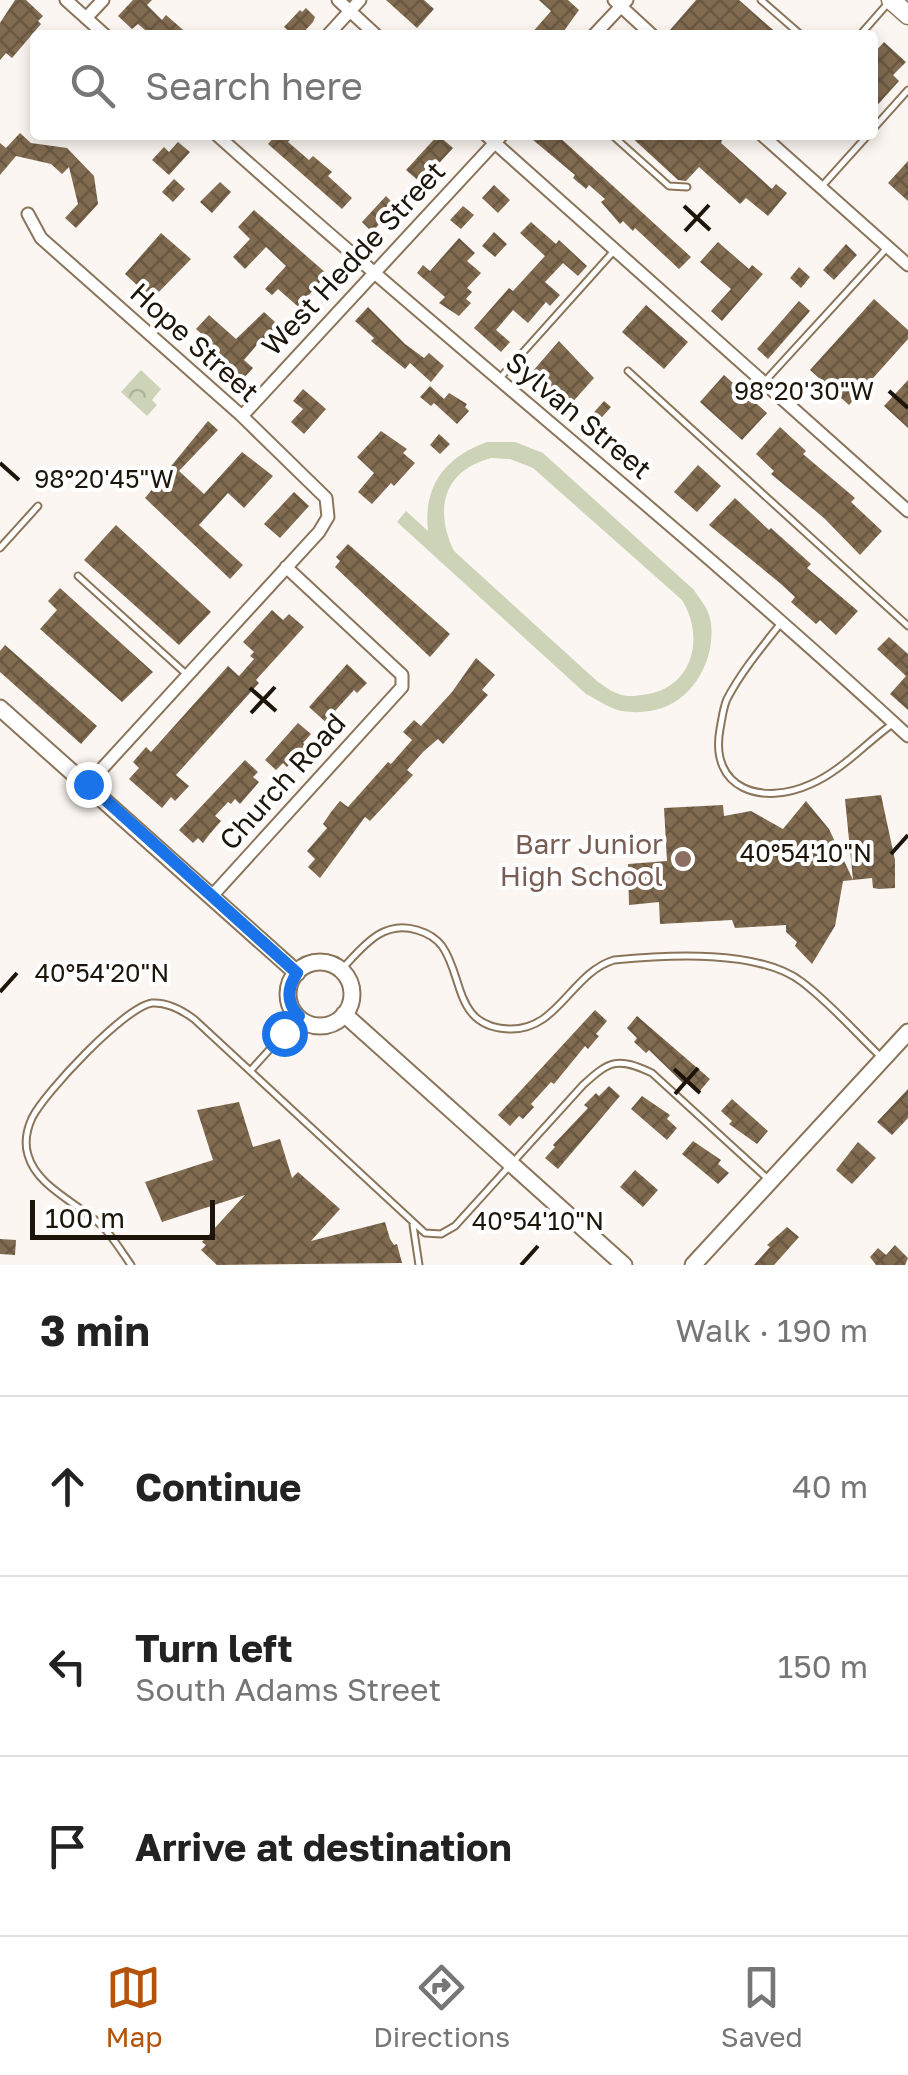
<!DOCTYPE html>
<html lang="en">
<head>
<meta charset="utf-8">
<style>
  :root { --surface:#fff; --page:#f6f6f6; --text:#222; --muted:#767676; --line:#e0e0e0; --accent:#b45309 }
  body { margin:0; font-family:"Golos Text",sans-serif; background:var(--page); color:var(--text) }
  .scale { position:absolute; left:30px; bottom:25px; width:185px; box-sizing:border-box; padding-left:10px; border:5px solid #1d140a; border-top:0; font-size:28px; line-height:35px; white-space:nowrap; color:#1d140a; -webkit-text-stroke:8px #fff; paint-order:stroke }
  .stop { position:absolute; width:30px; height:30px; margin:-22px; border:8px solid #1a73e8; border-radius:50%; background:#fff }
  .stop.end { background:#1a73e8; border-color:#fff; box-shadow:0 2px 10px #0008 }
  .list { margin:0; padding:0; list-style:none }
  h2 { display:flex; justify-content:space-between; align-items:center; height:130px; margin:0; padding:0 40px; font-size:42px }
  h2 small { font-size:32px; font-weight:400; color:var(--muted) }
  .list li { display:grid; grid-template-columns:65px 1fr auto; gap:30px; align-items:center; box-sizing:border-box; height:180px; padding:0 40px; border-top:2px solid var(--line) }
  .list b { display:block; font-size:38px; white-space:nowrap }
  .list p { margin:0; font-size:32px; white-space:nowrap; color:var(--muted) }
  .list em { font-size:32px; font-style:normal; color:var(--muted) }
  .icon { flex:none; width:55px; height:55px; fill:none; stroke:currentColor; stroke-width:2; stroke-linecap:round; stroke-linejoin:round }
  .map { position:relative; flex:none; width:908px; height:1265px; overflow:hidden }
  .search { position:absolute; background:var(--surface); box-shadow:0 5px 15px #0003; left:30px; right:30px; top:30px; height:110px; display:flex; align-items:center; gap:25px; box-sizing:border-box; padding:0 35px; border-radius:10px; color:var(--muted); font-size:38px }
  .sheet { height:670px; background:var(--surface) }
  nav { display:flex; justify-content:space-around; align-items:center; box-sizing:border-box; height:140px; border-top:2px solid var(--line); background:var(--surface); font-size:28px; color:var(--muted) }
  nav a { display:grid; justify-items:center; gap:5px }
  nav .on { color:var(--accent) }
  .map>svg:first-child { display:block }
  .park { fill:url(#park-crowns) }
  .pitch { fill:#ccd3b7; fill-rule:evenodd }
  .building { fill:url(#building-cross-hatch) }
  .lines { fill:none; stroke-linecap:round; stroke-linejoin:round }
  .lane-casing { stroke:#8b755a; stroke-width:9 }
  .street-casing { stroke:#8b755a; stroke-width:15 }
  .secondary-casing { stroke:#8b755a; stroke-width:19 }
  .primary-casing { stroke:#8b755a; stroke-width:21 }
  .lane { stroke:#fff; stroke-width:5 }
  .street { stroke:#fff; stroke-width:11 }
  .secondary { stroke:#fff; stroke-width:15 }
  .primary { stroke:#fff; stroke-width:18 }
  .route { stroke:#1a73e8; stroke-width:12 }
  .ticks { fill:none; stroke:#1d140a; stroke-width:4 }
  .education-dot { fill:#8d6e63; stroke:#fff; stroke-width:4 }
  .labels { text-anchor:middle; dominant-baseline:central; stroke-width:8; stroke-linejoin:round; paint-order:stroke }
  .street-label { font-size:28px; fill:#1d140a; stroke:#fff }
  .education-label { font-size:28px; fill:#785e54; stroke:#fff; text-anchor:end }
  .ticks-label { font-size:25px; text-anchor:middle; fill:#1d140a; stroke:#fff; stroke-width:8; stroke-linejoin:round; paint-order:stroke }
</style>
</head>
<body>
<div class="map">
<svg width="908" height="1265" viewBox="0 0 908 1265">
  <defs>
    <pattern id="park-crowns" width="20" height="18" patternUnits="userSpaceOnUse" patternTransform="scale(2.5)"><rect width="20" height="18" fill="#ccd3b7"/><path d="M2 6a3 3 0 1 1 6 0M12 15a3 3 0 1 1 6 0" fill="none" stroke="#afb49c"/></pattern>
    <pattern id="building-cross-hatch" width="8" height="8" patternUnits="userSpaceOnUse" patternTransform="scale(2.5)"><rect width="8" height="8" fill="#816b51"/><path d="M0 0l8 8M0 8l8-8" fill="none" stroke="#695741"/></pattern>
  </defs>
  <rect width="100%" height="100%" fill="#fbf6f1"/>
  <path class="park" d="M141 370 161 389 152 400 157 405 147 416 121 392Z"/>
  <path class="pitch" d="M487 442H515L543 453 694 590C698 597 704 603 707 610 713 622 712 637 710 649 700 692 668 718 622 711 610 709 598 700 586 694L397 522 406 511 428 531C423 486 445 457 487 442ZM491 458 510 459 533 468 682 600C706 639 692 690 642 695 635 696 625 697 619 694 612 692 604 686 598 682L454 551C434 509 443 471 491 458Z"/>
  <path class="building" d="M15 0H26L43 16 38 21 41 24 12 58 6 53 0 60V23Z
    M133 0H152L147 5 162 20 166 15 189 35H151L138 24 132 29 118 16Z
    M386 0H424L434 9 417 28Z
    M539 0H568L579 10 561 35H530L551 11Z
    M696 0H739L779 35H676L670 30Z
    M306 8 315 17 313 22 301 35H293L284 27 300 10 302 12Z
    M884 42 906 62 893 75 899 81 873 110V54Z
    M20 133 31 143 67 148 94 176 98 204 76 228 65 218 78 204 69 167 62 174 51 164 16 156 0 175V143L6 148Z
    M276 135H294L288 142 309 160 313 156 332 172 328 176 352 198 342 209 268 144Z
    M438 135 453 148 421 183 406 170Z
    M527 135H557L691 257 679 269 635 228 633 231 623 221 620 224 601 202 605 199 589 185 586 189 573 178 575 175Z
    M629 135H717L722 140 721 143 772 189 776 184 787 193 768 216 746 198 740 204 699 167 686 181 678 180Z
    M178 142 190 152 169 175 152 160 164 147 169 152Z
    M908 161V201L888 183Z
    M174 179 185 189 173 202 162 192Z
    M220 182 231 192 212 213 200 202Z
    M494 185 510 200 498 213 482 198Z
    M386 196 396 206 372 232 362 222Z
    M463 206 474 215 461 229 450 220Z
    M254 210 327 274 309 295 313 299 302 310 278 289 272 295 265 289 286 266 266 247 245 269 233 257 250 239 238 227Z
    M531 222 556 244 559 240 587 266 578 276 563 263 545 282 560 295 550 306 546 302 528 323 513 310 496 330 510 342 501 352 474 328 509 288 513 291 545 256 520 233Z
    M494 232 507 244 495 257 482 246Z
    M161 233 191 259 152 299 125 274Z
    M459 238 475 253 467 261 481 273 467 288 472 292 466 299 471 303 459 316 439 303 445 297 417 273 423 265 430 271Z
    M718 242 749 269 752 265 763 274 722 321 711 311 731 289 700 262Z
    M846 244 857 255 834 280 823 270Z
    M799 267 810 277 801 288 790 278Z
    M874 299 908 330V339L849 405 810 370Z
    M799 301 810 311 768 359 757 349Z
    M646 305 688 342 664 369 622 332Z
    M368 307 405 344 424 358 429 353 444 366 431 382 410 363 405 369 371 341 374 338 355 321Z
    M264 312 286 332 271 347 262 339 244 360 253 368 242 380 204 346 209 340 196 329 209 315 236 339Z
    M559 341 594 378 570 405 532 372Z
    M724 375 767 413 742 440 700 402Z
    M908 380V428L884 406Z
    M430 386 444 399 449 393 467 404 465 407 469 411 457 424 434 403 431 406 420 397Z
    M303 389 326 409 304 434 291 422 303 409 293 401Z
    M604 401 611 407 594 426 587 420Z
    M208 421 218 430 179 471 204 494 242 452 273 476 244 508 228 493 199 525 243 565 230 579 145 498Z
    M780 427 806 451 803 454 855 498 851 502 882 531 860 555 824 518 771 474 774 471 756 454Z
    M381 431 407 449 403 453 415 463 394 486 391 483 372 504 358 492 374 473 357 457Z
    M439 434 450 444 440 454 430 445Z
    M698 465 721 486 697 512 674 492Z
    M294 492 309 506 280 538 264 524Z
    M735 498 769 530 771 528 811 564 807 568 858 611 836 635 820 620 816 624 791 602 795 597 781 584 709 525Z
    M116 525 211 612 179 645 84 560Z
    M348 544 450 634 430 657 335 567 340 561 336 557Z
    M60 588 153 672 122 702 40 629 57 610 48 601Z
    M272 610 283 620 289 614 304 627 256 680 259 683 176 775 189 786 175 801 171 797 162 808 129 779 139 768 133 762 146 747 151 752 228 666 239 676 254 659 250 656 254 652 243 642Z
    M889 637 908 654V710L890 694 906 676 877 649Z
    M5 645 97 726 81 744 0 672V651Z
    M476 658 495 675 482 690 488 695 443 744 438 739 424 751 407 770 413 775 370 821 365 817 320 878 308 867 315 859 307 851 327 828 323 824 331 812 340 801 348 807 388 762 391 764 412 740 403 732 414 720 421 726 452 692Z
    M347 664 367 683 357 693 354 690 335 711 340 715 330 726 309 707Z
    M298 723 311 734 303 743 306 745 287 767 283 763 276 770 265 760Z
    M245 760 258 772 253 777 259 782 240 804 235 799 231 804 228 802 215 816 221 821 209 835 203 843 198 838 193 843 179 830Z
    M881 795 895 860V888L879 889 873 888 872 878 853 880 845 799Z
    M806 801 829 829 853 880 843 881 835 926 812 964 795 946 797 942 786 932V925L735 928 732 920 660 924 659 902 629 905 628 864 667 861 664 808 723 805 724 816 751 811 783 829Z
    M595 1010 607 1021 596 1034 599 1036 588 1049 585 1046 554 1084 551 1082 531 1104 534 1107 523 1119 519 1116 510 1126 498 1115Z
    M637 1016 710 1079 699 1092 687 1081 684 1084 649 1050 646 1053 634 1042 637 1038 627 1028Z
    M609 1086 620 1096 558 1169 545 1158 555 1147 553 1145 588 1108 584 1105 596 1093 599 1096Z
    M908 1089V1118L892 1135 877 1122Z
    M642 1096 670 1115 667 1119 677 1128 667 1140 631 1109Z
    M732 1099 768 1131 757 1144 729 1124 732 1121 721 1111Z
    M239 1102 253 1147 280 1139 292 1178 298 1172 340 1209 311 1241 385 1222 390 1239 394 1245 397 1244 402 1263 217 1265 201 1250 206 1245 202 1242 245 1195 162 1222 145 1182 213 1160 197 1110Z
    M693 1141 721 1160 718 1164 729 1173 718 1184 682 1154Z
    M858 1142 876 1158 852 1184 836 1170Z
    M635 1170 658 1190 643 1207 620 1187Z
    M787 1227 799 1237 774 1265H754L770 1247 767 1245Z
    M0 1239 16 1240 15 1255 0 1254Z
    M895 1245 908 1258 905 1265H876L870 1257 878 1248 886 1255Z"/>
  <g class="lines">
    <g class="lane-casing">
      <path id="lane" d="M761 0 801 35
        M860 35 889 2
        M873 129 908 90
        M612 135 669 186 687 187
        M823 185 868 135
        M628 371 908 626
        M500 378 613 252
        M766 380 887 248
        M0 548 38 506
        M78 576 185 673
        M781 623C762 647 741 672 727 699 723 708 722 719 720 729 709 790 763 806 811 784 841 771 865 744 891 725
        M341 970C362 948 382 919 417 930 427 933 436 938 442 946 464 977 454 1027 509 1029 558 1031 571 973 614 960 667 955 759 949 802 982 831 1004 855 1032 881 1057
        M251 1070 299 1017
        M413 1225 419 1265
        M131 1265C122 1252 114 1239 104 1228 81 1204 37 1188 28 1155 24 1142 27 1129 32 1118 45 1092 125 1007 152 1003 168 1002 182 1010 194 1019L425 1233 441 1234 455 1226 583 1085C610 1060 618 1057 652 1073L768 1179"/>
    </g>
    <g class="street-casing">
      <path id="street" d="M66 0 105 35
        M338 0 376 35
        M614 0 652 35
        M86 18 103 0
        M328 35 360 0
        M594 35 627 0
        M217 135C444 339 684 529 908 736
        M486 135 908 511
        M762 135 908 265
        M28 214 41 238 242 416 326 498 328 517 319 532 88 784
        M242 416 502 135
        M211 897 402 687V675L286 567"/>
    </g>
    <g class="secondary-casing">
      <path id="secondary" d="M0 708 297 973
        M288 994a32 32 0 1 1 64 0a32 32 0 1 1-64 0Z
        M344 1014 624 1265
        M693 1265 908 1032"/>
    </g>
    <g class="primary-casing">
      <path id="primary" d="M891 0 908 15"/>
    </g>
    <use href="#lane" class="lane"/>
    <use href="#street" class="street"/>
    <use href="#secondary" class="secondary"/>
    <use href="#primary" class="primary"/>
  </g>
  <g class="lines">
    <path class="route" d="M88 784 297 973C287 988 286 1003 299 1016L284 1033"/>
  </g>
  <path class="ticks" d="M684 206 710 230M685 231 709 205M889 391 908 408M0 463 19 480M250 688 276 711M251 713 275 687M891 854 908 835M0 992 17 973M674 1069 700 1093M675 1094 698 1068M521 1265 538 1246"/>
  <circle class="education-dot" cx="683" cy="859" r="10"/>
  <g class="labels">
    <g class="street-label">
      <text transform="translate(353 258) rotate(-47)">West Hedde Street</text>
      <text transform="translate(195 342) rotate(42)">Hope Street</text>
      <text transform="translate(579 415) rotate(40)">Sylvan Street</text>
      <text transform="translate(282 781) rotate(-48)">Church Road</text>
    </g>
    <g class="education-label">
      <text x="663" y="843">Barr Junior<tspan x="663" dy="32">High School</tspan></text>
    </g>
  </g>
  <g class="ticks-label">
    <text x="804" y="400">98°20'30"W</text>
    <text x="104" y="488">98°20'45"W</text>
    <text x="806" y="862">40°54'10"N</text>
    <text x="102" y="982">40°54'20"N</text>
    <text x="538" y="1230">40°54'10"N</text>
  </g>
</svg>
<div class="scale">100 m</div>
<div class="stop" style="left:284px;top:1033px"></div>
<div class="stop end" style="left:88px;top:784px"></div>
<div class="search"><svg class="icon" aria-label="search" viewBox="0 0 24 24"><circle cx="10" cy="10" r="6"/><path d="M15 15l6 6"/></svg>Search here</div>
</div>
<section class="sheet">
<h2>3 min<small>Walk · 190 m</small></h2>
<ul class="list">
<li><svg class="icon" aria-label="ahead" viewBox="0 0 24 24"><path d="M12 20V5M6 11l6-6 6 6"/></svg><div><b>Continue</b></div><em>40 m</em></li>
<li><svg class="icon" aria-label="left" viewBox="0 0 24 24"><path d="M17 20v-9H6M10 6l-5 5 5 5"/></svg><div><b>Turn left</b><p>South Adams Street</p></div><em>150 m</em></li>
<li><svg class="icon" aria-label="arrive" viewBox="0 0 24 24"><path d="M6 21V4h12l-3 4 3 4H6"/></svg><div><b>Arrive at destination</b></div></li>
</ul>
</section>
<nav>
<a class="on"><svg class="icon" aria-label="map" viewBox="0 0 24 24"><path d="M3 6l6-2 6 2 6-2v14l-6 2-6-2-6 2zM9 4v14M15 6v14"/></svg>Map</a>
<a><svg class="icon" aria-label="directions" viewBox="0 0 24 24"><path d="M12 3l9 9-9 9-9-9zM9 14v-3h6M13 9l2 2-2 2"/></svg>Directions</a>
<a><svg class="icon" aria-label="saved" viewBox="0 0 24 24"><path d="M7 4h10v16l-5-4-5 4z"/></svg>Saved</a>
</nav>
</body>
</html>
